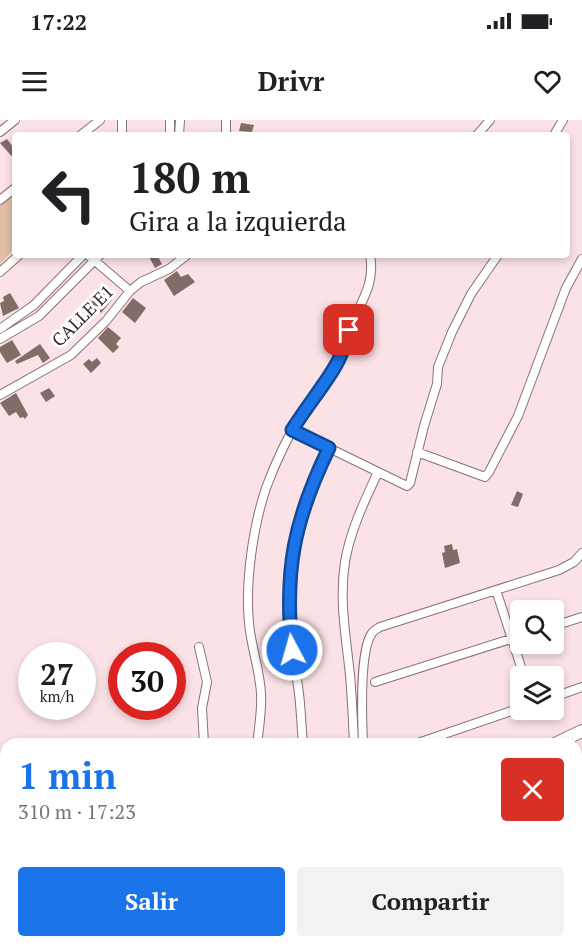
<!DOCTYPE html>
<html lang="es">
<head>
<meta charset="utf-8">
<style>
	body { margin:0; font-family:"PT Serif",serif; background:#f2f2f2; color:#202124; height:100vh; display:flex; flex-direction:column; font-size:22px; white-space:nowrap }
	* { box-sizing:border-box; margin:0 }
	p { font-size:20px; color:#757577 }
	.icon { flex:none; width:33px; height:33px; fill:none; stroke:currentColor; stroke-width:2; stroke-linecap:round; stroke-linejoin:round }
	.map { position:relative; flex:1; overflow:hidden }
	.details { position:absolute; left:0px; top:618px; width:582px; height:210px; display:flex; flex-direction:column; background:#fff; border-radius:18px 18px 0 0; box-shadow:0 3px 9px #0003 }
	.details>* { flex:none }
	.banner { position:absolute; left:12px; top:12px; width:558px; height:126px; border-radius:6px; box-shadow:0 3px 9px #0003; background:#fff; color:#202124; overflow:hidden }
	.tools { position:absolute; left:510px; top:480px; display:grid; gap:12px }
	.tools a { display:grid; place-items:center; width:54px; height:54px; border-radius:6px; background:#fff; box-shadow:0 3px 9px #0003; font-size:30px }
	.speed { position:absolute; left:18px; top:522px; display:flex; gap:12px; font-size:30px; font-weight:700; text-align:center }
	.speed>* { display:grid; place-content:center; width:78px; height:78px; border-radius:50%; background:#fff; box-shadow:0 3px 9px #0003; line-height:1 }
	.speed small { font-size:15px; font-weight:400 }
	.speed .limit { border:9px solid #d22; background:#fff; color:#111 }
	.pin { position:absolute; display:grid; place-items:center; width:51px; height:51px; color:#fff; margin:-26px; border-radius:12px; box-shadow:0 3px 9px #0006 }
	.me { position:absolute; width:66px; margin:-33px; rotate:354deg; stroke-linejoin:round; filter:drop-shadow(0 0 4px #0008) }
	.turn { display:flex; align-items:center; gap:21px; height:126px; padding:0 18px; font-size:27px }
	.turn .icon { width:78px; height:78px; stroke-width:2.5 }
	.turn b { display:block; font-size:42px; line-height:51px }
	.round { display:grid; place-items:center; flex:none; width:63px; height:63px; border-radius:6px; background:#f2f2f2 }
	.head { display:flex; align-items:center; justify-content:space-between; height:102px; padding:0 18px }
	h1 { font-size:36px; font-weight:800; line-height:45px; color:#1a73e8 }
	.cta { display:flex; gap:12px; margin-top:auto; padding:12px 18px }
	.cta a { flex:1; height:69px; border-radius:6px; background:#1a73e8; color:#fff; font-size:24px; font-weight:800; line-height:69px; text-align:center }
	.cta a+a { background:#f2f2f2; color:#202124 }
	.status { display:flex; justify-content:space-between; align-items:center; height:42px; padding:0 30px; background:#fff; direction:ltr }
	.status svg { height:16px; fill:currentColor }
	header { display:flex; justify-content:space-between; align-items:center; height:78px; padding:0 18px; background:#fff; font-size:27px; font-weight:800 }
	.map>svg:first-child { display:block }
	.green { fill:#e0bfa4 }
	.building { fill:#816c67 }
	.lines { fill:none; stroke-linecap:round; stroke-linejoin:round }
	.street-casing { stroke:#877275; stroke-width:10 }
	.secondary-casing { stroke:#877275; stroke-width:14 }
	.street { stroke:#fff; stroke-width:8 }
	.secondary { stroke:#fff; stroke-width:12 }
	.route-casing { stroke:#114b97; stroke-width:15 }
	.route { stroke:#1a73e8; stroke-width:10 }
	.labels { text-anchor:middle; stroke-width:6; stroke-linejoin:round; paint-order:stroke }
	.street-label { font-size:18px; fill:#332a2b; stroke:#fff }
</style>
</head>
<body>
<div class="status"><b>17:22</b><svg viewBox="0 0 49 12"><path d="M0 12V9h3v3zM5 12V6h3v6zM10 12V3h3v9zM15 12V0h3v12zM26 1h20v11H26zM47 4h2v5h-2z"/></svg></div>
<header><svg class="icon" aria-label="menu" viewBox="0 0 24 24"><path d="M4 6h16M4 12h16M4 18h16"/></svg>Drivr<svg class="icon" aria-label="heart" viewBox="0 0 24 24"><path d="M12 20l-8-8c-3-5 5-10 8-4 3-6 11-1 8 4z"/></svg></header>
<div class="map">
<svg width="582" height="828" viewBox="0 0 582 828">
	<rect width="100%" height="100%" fill="#fbe2e6"/>
	<path class="green" d="M15,74V129L0,144V85Z"/>
	<path class="building" d="M241,3L254,5L252,12L239,11Z
		M7,19L15,30V40L0,23Z
		M148,135H157L162,144L155,148Z
		M177,151L181,157L188,154L195,162L174,176L164,160Z
		M98,168L112,180L101,193L88,180Z
		M10,173L19,188L3,196L0,183L4,181L3,177Z
		M133,178L146,188L135,203L122,192Z
		M108,207L121,218L116,224L119,227L113,233L98,218Z
		M12,220L21,235L7,243L0,232V227Z
		M40,224L50,238L43,243L38,235L17,244L15,241Z
		M97,238L101,243L91,253L83,244L89,239L92,242Z
		M49,268L55,276L46,282L40,273Z
		M16,273L28,295L25,299L23,297L20,298L16,292L9,296L0,283Z
		M517,371L523,374L518,387L511,385Z
		M452,424L453,430L457,429L460,443L445,448L442,433L445,432L444,426Z
		M256,822H267L266,828H255Z
		M522,822H535L539,828H513Z"/>
	<g class="lines">
		<defs>
			<path id="street" d="M122,0V15
				M0,12L15,0
				M81,15L100,0
				M170,15V0
				M179,15L180,0
				M226,15V0
				M477,15L490,0
				M554,15L563,0
				M0,80L15,68
				M88,135L130,171
				M0,152L19,135
				M0,209L34,185L83,135
				M0,219L39,196L100,135
				M0,275L71,235L106,201L130,171L141,162L169,149L187,135
				M292,310L407,366L410,363L424,306L437,264L438,247L452,212L471,174L498,135
				M417,332L485,357L489,352L518,296L566,168L582,139
				M496,470L524,556
				M554,506L582,497
				M199,527L207,562L202,588L204,624
				M375,562L520,516
				M554,577L582,567
				M257,624C259,608 262,591 261,574C260,550 251,527 249,503C245,462 253,407 266,368C276,341 289,314 304,290C312,276 324,264 333,250C341,238 343,225 348,212C358,185 376,167 370,135
				M303,624C301,603 301,581 297,560C294,538 289,518 288,496C285,436 303,380 329,328
				M354,624C353,601 352,578 350,555C346,517 339,480 345,442C350,411 365,380 378,352
				M363,624C362,600 359,531 372,513C374,510 377,509 380,507L559,450L574,442L582,433
				M415,624L520,588"/>
			<path id="secondary" d="M555,624L582,611
				M381,822L384,828"/>
		</defs>
		<use href="#street" class="street-casing"/>
		<use href="#secondary" class="secondary-casing"/>
		<use href="#street" class="street"/>
		<use href="#secondary" class="secondary"/>
	</g>
	<g class="lines">
		<defs>
			<path id="route" d="M292,530C284,450 294,400 329,328L292,310C305,289 320,271 333,250C341,238 345,224 349,210"/>
		</defs>
		<use href="#route" class="route-casing"/>
		<use href="#route" class="route"/>
	</g>
	<g class="labels">
		<g class="street-label">
			<text transform="translate(83 196) rotate(-45)" y="6">CALLE E1</text>
		</g>
	</g>
</svg>
<div class="tools">
<a><svg class="icon" aria-label="search" viewBox="0 0 24 24"><circle cx="10" cy="10" r="6"/><path d="M15 15l6 6"/></svg></a>
<a><svg class="icon" aria-label="layers" viewBox="0 0 24 24"><path d="M12 4l9 5-9 5-9-5zM3 14l9 5 9-5"/></svg></a>
</div>
<div class="speed"><div>27<small>km/h</small></div><div class="limit">30</div></div>
<div class="pin" style="left:349px;top:210px;background:#d93025"><svg class="icon" aria-label="arrive" viewBox="0 0 24 24"><path d="M6 21V4h12l-3 4 3 4H6"/></svg></div>
<svg class="me" style="left:292px;top:530px" viewBox="-20 -20 40 40"><circle r="17" fill="#1a73e8" stroke="#fff" stroke-width="3"/><path d="M0-11L8 9 0 5-8 9z" fill="#fff"/></svg>
<div class="banner">
<div class="turn"><svg class="icon" aria-label="left" viewBox="0 0 24 24"><path d="M17 20v-9H6M10 6l-5 5 5 5"/></svg><div><b>180 m</b>Gira a la izquierda</div></div>
</div>
<section class="details">
<div class="head"><div><h1>1 min</h1><p>310 m · 17:23</p></div><a class="round" style="background:#d93025;color:#fff"><svg class="icon" aria-label="close" viewBox="0 0 24 24"><path d="M6 6l12 12M18 6L6 18"/></svg></a></div>
<div class="cta"><a>Salir</a><a>Compartir</a></div>
</section>
</div>
</body>
</html>
